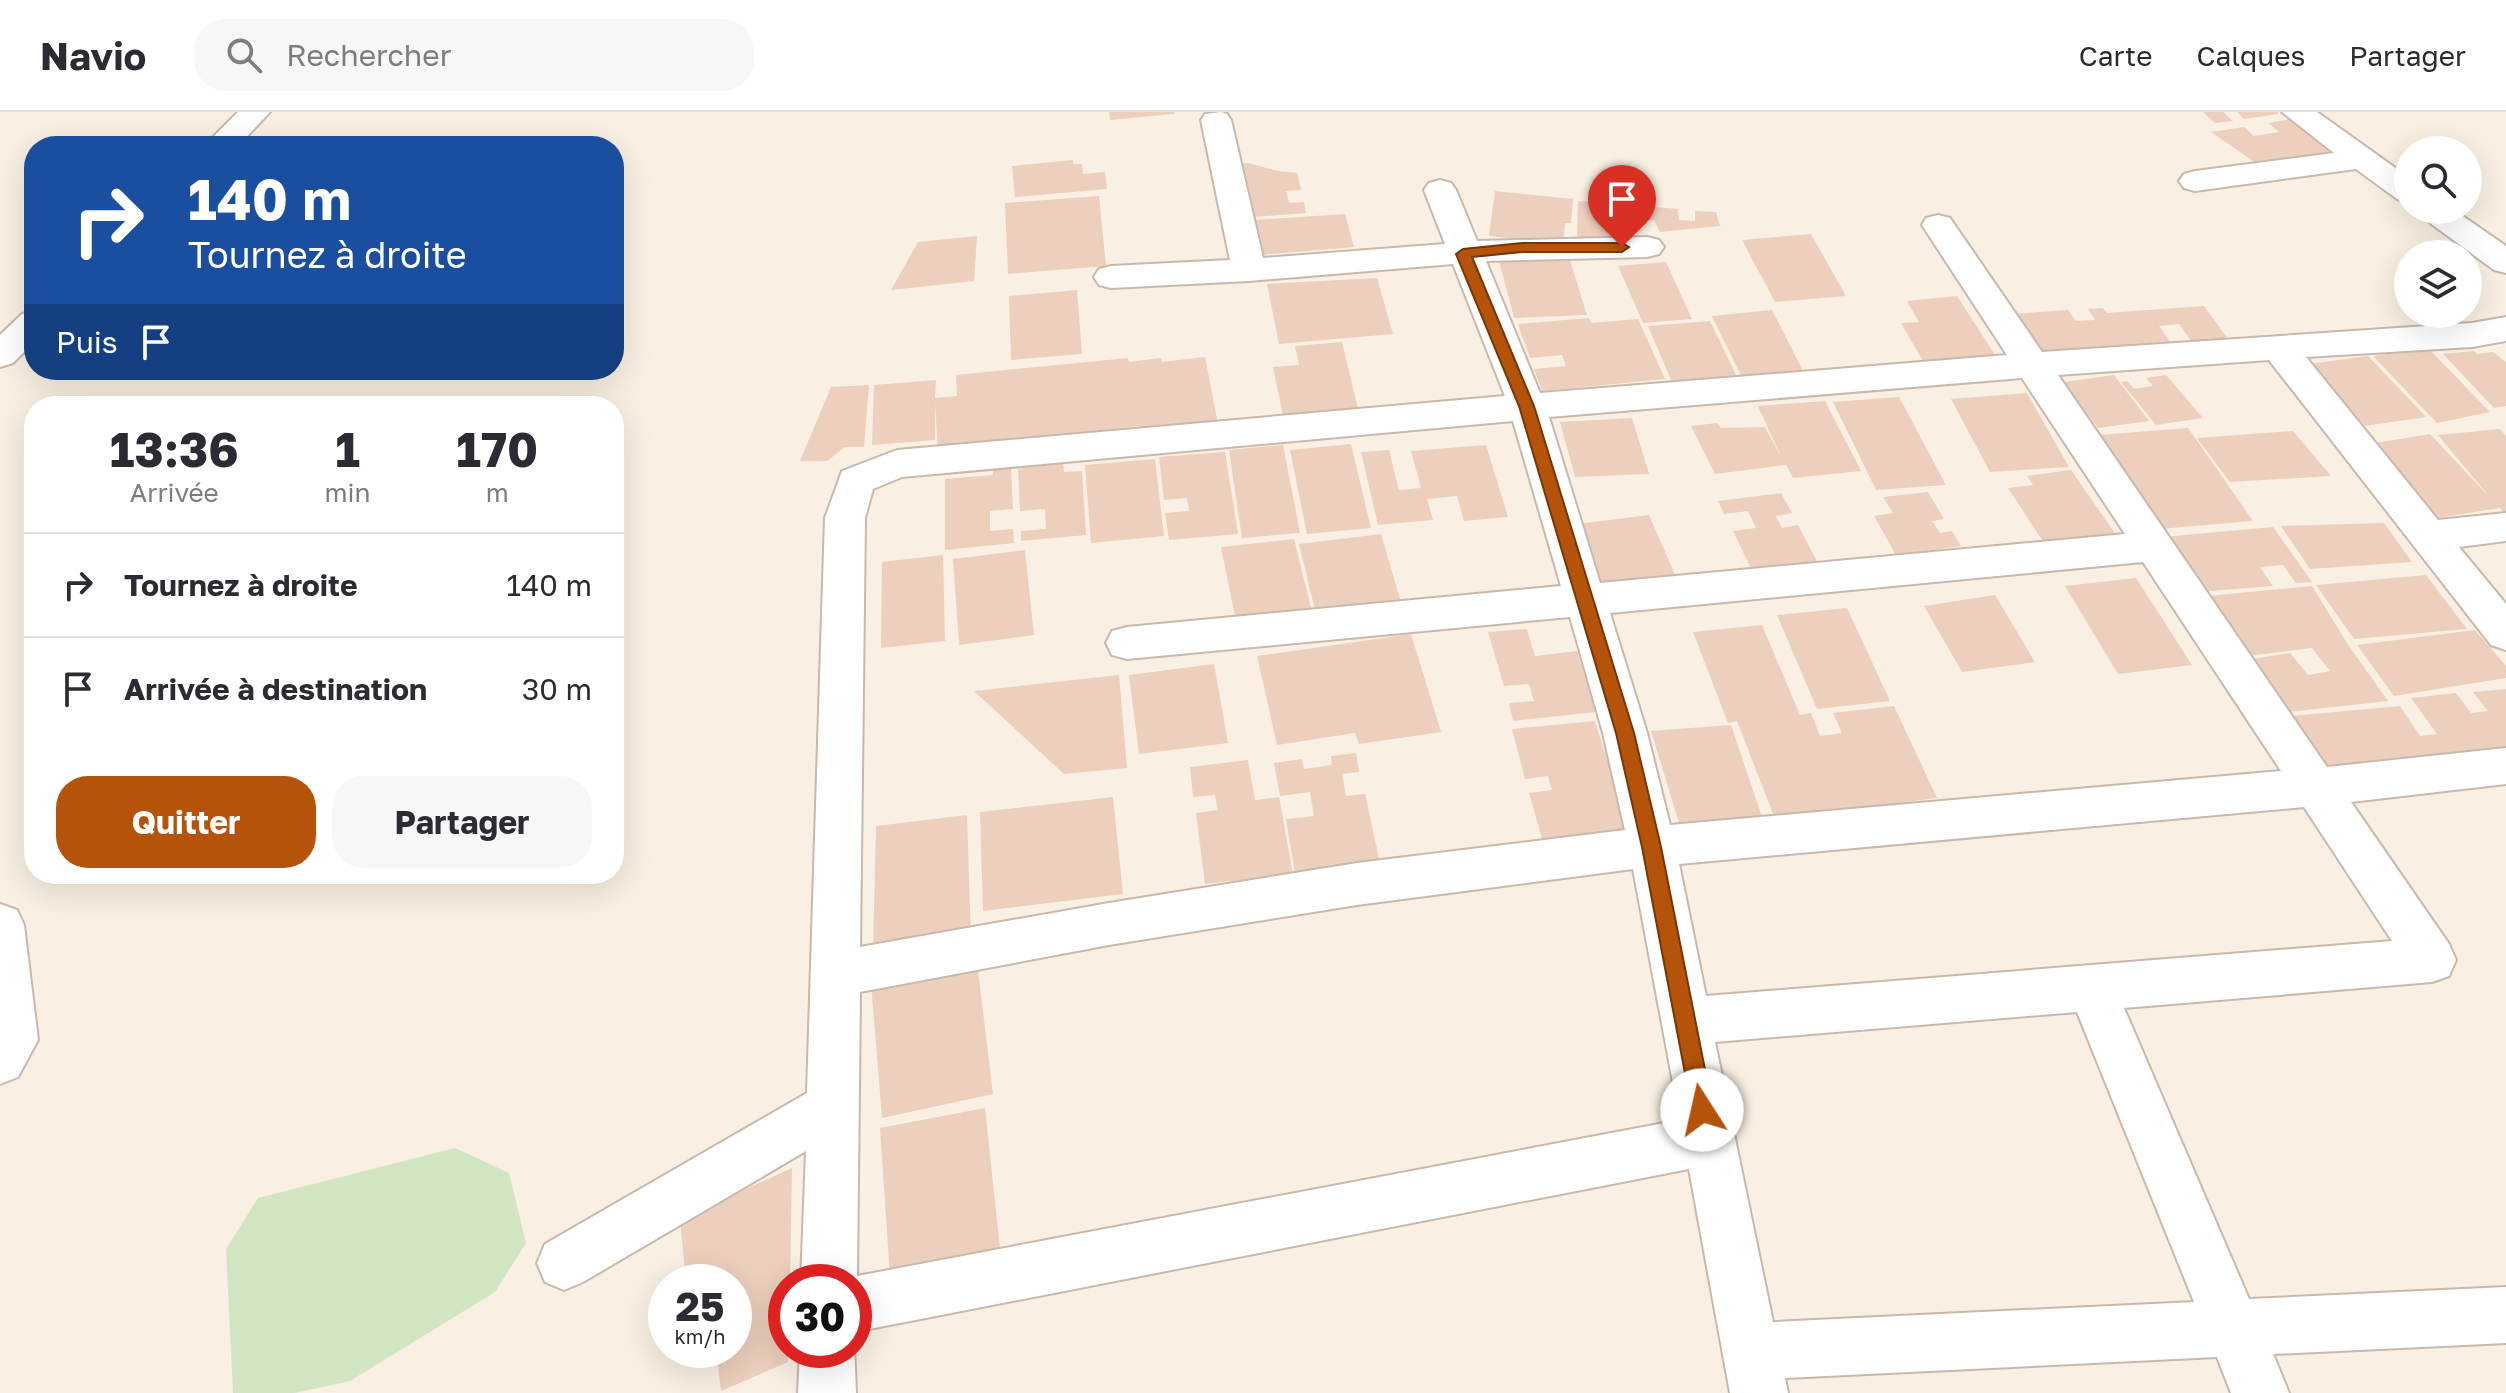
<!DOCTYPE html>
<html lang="fr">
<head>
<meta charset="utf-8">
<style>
	body { margin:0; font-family:"Golos Text",sans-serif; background:#f7f7f7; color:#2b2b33; height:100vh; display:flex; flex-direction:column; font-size:30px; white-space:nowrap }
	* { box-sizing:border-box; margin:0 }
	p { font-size:26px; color:#7c7c81 }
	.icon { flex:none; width:44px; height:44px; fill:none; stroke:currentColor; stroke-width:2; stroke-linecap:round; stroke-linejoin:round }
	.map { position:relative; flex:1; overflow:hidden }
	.drawer { position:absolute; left:24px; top:284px; width:600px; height:488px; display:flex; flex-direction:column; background:#fff; border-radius:32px; box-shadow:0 8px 32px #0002 }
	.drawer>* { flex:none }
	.banner { position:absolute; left:24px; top:24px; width:600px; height:244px; border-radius:32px; box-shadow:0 8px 32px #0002; background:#1a4fa0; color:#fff; overflow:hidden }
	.fabs { position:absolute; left:2394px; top:24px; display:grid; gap:16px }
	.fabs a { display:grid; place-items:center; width:88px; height:88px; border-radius:50%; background:#fff; box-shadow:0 8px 32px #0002; font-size:40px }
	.speed { position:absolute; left:648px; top:1152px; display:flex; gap:16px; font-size:40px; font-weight:700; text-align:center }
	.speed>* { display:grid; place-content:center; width:104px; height:104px; border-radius:50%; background:#fff; box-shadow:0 8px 32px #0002; line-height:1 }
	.speed small { font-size:20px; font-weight:400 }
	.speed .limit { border:12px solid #d22; background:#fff; color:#111 }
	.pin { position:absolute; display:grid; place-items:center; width:68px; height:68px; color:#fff; margin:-82px -34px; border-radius:50% 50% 50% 0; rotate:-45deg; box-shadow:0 0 8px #0007 }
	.pin .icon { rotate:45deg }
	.me { position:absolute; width:88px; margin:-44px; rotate:350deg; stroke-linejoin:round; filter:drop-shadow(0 0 6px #0008) }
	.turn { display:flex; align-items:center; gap:28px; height:168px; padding:0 32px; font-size:36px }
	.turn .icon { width:104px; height:104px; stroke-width:2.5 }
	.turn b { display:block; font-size:56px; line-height:68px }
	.then { display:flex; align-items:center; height:76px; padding:0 32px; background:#0003; gap:16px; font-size:30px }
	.eta { display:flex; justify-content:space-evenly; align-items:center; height:136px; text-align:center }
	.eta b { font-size:48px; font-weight:700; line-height:56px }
	.cta { display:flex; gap:16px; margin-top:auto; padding:16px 32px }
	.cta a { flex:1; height:92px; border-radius:32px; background:#b45309; color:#fff; font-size:32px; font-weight:700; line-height:92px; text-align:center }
	.cta a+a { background:#f7f7f7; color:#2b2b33 }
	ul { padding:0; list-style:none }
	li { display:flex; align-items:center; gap:24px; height:104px; padding:0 32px; border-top:2px solid #e1e1e2 }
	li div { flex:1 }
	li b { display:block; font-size:30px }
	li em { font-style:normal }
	header { display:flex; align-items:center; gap:48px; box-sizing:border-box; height:112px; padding:0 40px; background:#fff; border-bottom:2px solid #e1e1e2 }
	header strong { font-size:38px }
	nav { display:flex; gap:44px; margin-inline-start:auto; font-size:28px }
	.search { width:560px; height:72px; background:#f7f7f7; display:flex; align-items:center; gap:20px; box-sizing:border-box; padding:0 28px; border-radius:32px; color:#7c7c81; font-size:30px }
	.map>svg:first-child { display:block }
	.green { fill:#d2e5c3 }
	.building { fill:#eccfbd }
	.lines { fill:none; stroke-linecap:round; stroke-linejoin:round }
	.street-casing { stroke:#c9b8ab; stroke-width:4 }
	.street { fill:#fff; fill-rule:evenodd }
	.route { fill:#b45309; stroke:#753606; stroke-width:2 }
</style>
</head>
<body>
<header>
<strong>Navio</strong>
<div class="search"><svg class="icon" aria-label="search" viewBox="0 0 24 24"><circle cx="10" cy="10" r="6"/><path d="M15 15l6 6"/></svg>Rechercher</div>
<nav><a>Carte</a><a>Calques</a><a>Partager</a></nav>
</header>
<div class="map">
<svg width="2506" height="1281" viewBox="0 0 2506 1281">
	<rect width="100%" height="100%" fill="#f9f0e3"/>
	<path class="green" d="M455,1036L509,1061L526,1131L495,1180L350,1269L295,1281H233L226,1137L258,1086Z"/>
	<path class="building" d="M1109,0H1174V2L1110,8Z
		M2203,0H2223L2233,9L2215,11Z
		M2237,0H2278V2L2244,7Z
		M2291,7L2334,39L2256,51L2211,20L2244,15L2254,24L2279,20L2268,11Z
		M1073,48V52H1082L1083,62L1105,60L1107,77L1015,85L1012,54Z
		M1248,51L1278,59L1297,61L1301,78L1286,79L1289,91L1304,90L1306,101L1252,105L1238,52Z
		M1495,79L1573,87L1571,111H1565L1563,132L1489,124Z
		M1099,84L1106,154L1008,162L1005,91Z
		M1578,89L1678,97L1679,108L1695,109V99L1716,100L1720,114L1660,120L1654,108L1611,113L1616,124L1577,128Z
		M1345,102L1354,135L1261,143L1254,108Z
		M1811,122L1846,184L1775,190L1742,128Z
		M977,124L974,169L891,178L918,130Z
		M1568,142L1587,203L1514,206L1498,145Z
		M1666,150L1692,207L1643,211L1618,154Z
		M1377,166L1393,222L1279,232L1267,172Z
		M1077,178L1082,242L1011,248L1009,184Z
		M1957,184L1999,249L1927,256L1901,211L1919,210L1907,189Z
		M2204,194L2233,234L2196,236L2179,212L2159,214L2176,238L2038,246L2011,202L2068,198L2076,209L2095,208L2088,197L2103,196L2107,201Z
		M1772,198L1807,267L1745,272L1712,204Z
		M1589,206L1592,211L1638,207L1665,267L1542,279L1534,257L1566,254L1562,243L1530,246L1518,212Z
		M1710,209L1739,269L1674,275L1648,214Z
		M1342,230L1359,301L1284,308L1273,255L1299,253L1295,234Z
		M2428,236L2490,300L2437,311L2373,244Z
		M2474,239L2477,242L2493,240L2506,250V294L2494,296L2443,242Z
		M2368,244L2426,305L2365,314L2309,252Z
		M1205,245L1219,317L1140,326L1139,314L1072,322V325L938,338L935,291V328L872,333L874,273L936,268L935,286L957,284L956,263L1128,246L1129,250L1161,246L1162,250Z
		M2114,263L2149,309L2098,316L2064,270Z
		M2166,263L2203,306L2156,313L2121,270L2127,269L2134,277L2153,274L2146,266Z
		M869,273L864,335H845L827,349H800L831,275Z
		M2027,281L2069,355L1990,360L1951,287Z
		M1899,285L1946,373L1876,378L1833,290Z
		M1825,289L1861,359L1793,366L1786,353L1715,362L1691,314L1717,311L1721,316L1765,315L1783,349L1758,294Z
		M1632,306L1649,362L1575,365L1560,310Z
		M2188,316L2253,409L2159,417L2099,323Z
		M2500,317L2506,324V403L2500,396L2424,408L2357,334L2430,322L2492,388L2438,323Z
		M2293,319L2331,364L2230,370L2197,326Z
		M1351,332L1371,416L1307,422L1290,338Z
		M1283,333L1300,421L1242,426L1229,338Z
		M1486,333L1508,405L1464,409L1457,384L1427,387L1433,408L1378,413L1361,340L1389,338L1399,378L1421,376L1411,339Z
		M1225,340L1238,422L1169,428L1165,401L1189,399L1187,386L1164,388L1159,345Z
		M1155,347L1164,424L1091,431L1085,353Z
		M1063,349L1064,360L1082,359L1086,423L1021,429V419L1046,417L1045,397L1020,399L1018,357Z
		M1011,353L1013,397L990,399V419L1013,417L1014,431L945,438V367L993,363V355Z
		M2071,358L2119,427L2048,437L2008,376L2033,373L2027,364Z
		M1928,380L1944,407L1932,409L1940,421L1952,419L1961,434L1896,443L1874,404L1893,401L1883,385Z
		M1781,381L1792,401L1776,404L1782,416L1798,413L1822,459L1756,467L1733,419L1756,416L1748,399L1724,402L1718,389Z
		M1649,403L1679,472L1597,483L1570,413Z
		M2384,411L2412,450L2310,457L2281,414Z
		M2273,415L2312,470L2296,471L2283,453L2260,455L2273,474L2197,480L2162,425Z
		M1381,422L1400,487L1315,498L1299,432Z
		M1294,427L1313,504L1237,514L1221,435Z
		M1025,438L1034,523L959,533L953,447Z
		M943,443L945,529L881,536L882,450Z
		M2426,463L2467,517L2354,527L2316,473Z
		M2136,466L2192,553L2118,562L2065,474Z
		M2312,474L2347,531L2388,589L2278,601L2240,549L2290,541L2308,563L2330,559L2312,536L2240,545L2197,485Z
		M1995,483L2035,550L1962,560L1924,494Z
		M1847,496L1890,589L1817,597L1777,503Z
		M1762,513L1800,603L1811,601L1820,624L1842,621L1833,601L1894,594L1937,686L1775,707L1737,609L1728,611L1693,520Z
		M1527,517L1535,544L1577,539L1596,600L1513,609L1509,591L1534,589L1529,572L1504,574L1488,520Z
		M2475,518L2506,554V566L2394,584L2357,533Z
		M1411,522L1441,620L1359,632L1355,621L1277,633L1257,544Z
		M1214,552L1228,631L1139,642L1129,563Z
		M1119,563L1127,656L1064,662L974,579Z
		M2506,577V652L2321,667L2281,605L2400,594L2420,624L2437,622L2411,586L2456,581L2471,601L2488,599L2473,580Z
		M1595,609L1633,730L1546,740L1529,681L1552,678L1548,664L1525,667L1512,617Z
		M1731,613L1762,705L1679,711L1651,619Z
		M1356,641L1359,660L1342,662L1346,684L1365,682L1380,751L1295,761L1286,707L1314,704L1310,680L1280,684L1274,651L1302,647L1304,657L1332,653L1331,644Z
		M1248,648L1255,688L1279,685L1293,762L1205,772L1196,701L1218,698L1215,683L1193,685L1190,655Z
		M1113,685L1123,782L983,799L980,700Z
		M967,703L971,828L873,840L876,714Z
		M977,850L993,982L882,1006L871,871Z
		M985,996L1002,1155L891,1178L880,1016Z
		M792,1056L790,1170H786L788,1250L721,1279L717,1246L694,1256L692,1238H734V1170H686L680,1107Z"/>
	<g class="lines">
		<defs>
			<path id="street" d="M238,0H270L238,34H204Z
				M1221,0L1227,2L1231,8L1263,146L1445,132L1424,78L1429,71L1440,68L1451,71L1456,78L1477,129L1647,125L1659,128L1664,135L1659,142L1647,145L1486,149L1540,281L2007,243L1922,113L1926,106L1938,103L1950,106L2042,240L2472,211L2506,205V229L2472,235L2306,245L2438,408L2506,401V429L2459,435L2506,492V538L2491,533L2269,248L2058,263L2327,655L2506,636V672L2351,690L2449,832L2456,848L2449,864L2432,870L2124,896L2249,1187L2506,1175V1231L2273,1242L2289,1281H2231L2217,1245L1785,1266L1788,1281H1730L1689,1057L854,1220V1170H801L806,1039L583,1170L564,1178L545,1170L537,1151L545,1132L807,981L825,406L842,359L897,338L1505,284L1453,152L1249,169L1111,176L1099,173L1094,165L1099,157L1111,154L1230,148L1201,8L1205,2ZM2022,266L2125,422L1600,471L1549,305ZM1513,309L1561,474L1127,515L1112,519L1106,531L1112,543L1127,547L1570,505L1603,621L1625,718L1357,751L1109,791L860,835L865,406L873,377L902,365ZM2143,450L2281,659L1670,713L1647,621L1610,501ZM2304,695L2392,829L1706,884L1679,752ZM1633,757L1680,1008L857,1164L860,880L1109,833L1357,793ZM2077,900L2194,1190L1773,1210L1715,930Z
				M2282,0H2317L2408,65V90L2397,87L2356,57L2195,79L2184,76L2179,69L2184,62L2195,59L2334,41Z
				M2417,98H2454L2506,134V161L2494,158L2422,105Z
				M34,199V230L13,251L0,255V223L22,202Z
				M0,792L17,798L24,813L38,928L18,965L0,972Z
				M854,1232L856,1281H798L800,1238H854Z"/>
		</defs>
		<use href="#street" class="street-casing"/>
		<use href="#street" class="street"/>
	</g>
	<path class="route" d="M1522,131H1622L1629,135L1622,140H1522L1472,145L1534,294L1634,621L1661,735L1713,998L1710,1005L1702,1008L1695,1005L1692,998L1642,735L1616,621L1519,294L1456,142L1463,137Z"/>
</svg>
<div class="fabs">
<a><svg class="icon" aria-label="search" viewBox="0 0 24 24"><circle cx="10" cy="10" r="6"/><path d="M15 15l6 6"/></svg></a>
<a><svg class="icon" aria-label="layers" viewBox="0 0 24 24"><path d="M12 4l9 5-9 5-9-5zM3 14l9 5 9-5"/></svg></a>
</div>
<div class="speed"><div>25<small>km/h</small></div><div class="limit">30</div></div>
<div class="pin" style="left:1622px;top:135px;background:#d93025"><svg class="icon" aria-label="arrive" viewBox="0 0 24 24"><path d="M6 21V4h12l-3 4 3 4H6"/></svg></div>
<svg class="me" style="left:1702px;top:998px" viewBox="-20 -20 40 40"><circle r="19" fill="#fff"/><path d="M0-13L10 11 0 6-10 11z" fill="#b45309"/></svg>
<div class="banner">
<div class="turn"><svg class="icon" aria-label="right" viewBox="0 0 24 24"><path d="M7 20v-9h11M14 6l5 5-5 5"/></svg><div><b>140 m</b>Tournez à droite</div></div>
<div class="then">Puis<svg class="icon" aria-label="arrive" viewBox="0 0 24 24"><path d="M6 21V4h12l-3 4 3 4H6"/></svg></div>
</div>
<section class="drawer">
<div class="eta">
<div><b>13:36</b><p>Arrivée</p></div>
<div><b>1</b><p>min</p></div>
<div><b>170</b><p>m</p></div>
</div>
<ul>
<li><svg class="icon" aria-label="right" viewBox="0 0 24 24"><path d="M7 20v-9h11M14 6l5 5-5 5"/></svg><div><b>Tournez à droite</b></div><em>140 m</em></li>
<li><svg class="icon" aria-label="arrive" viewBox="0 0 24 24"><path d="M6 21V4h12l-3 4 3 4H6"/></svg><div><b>Arrivée à destination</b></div><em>30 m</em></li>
</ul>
<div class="cta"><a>Quitter</a><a>Partager</a></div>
</section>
</div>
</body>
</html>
